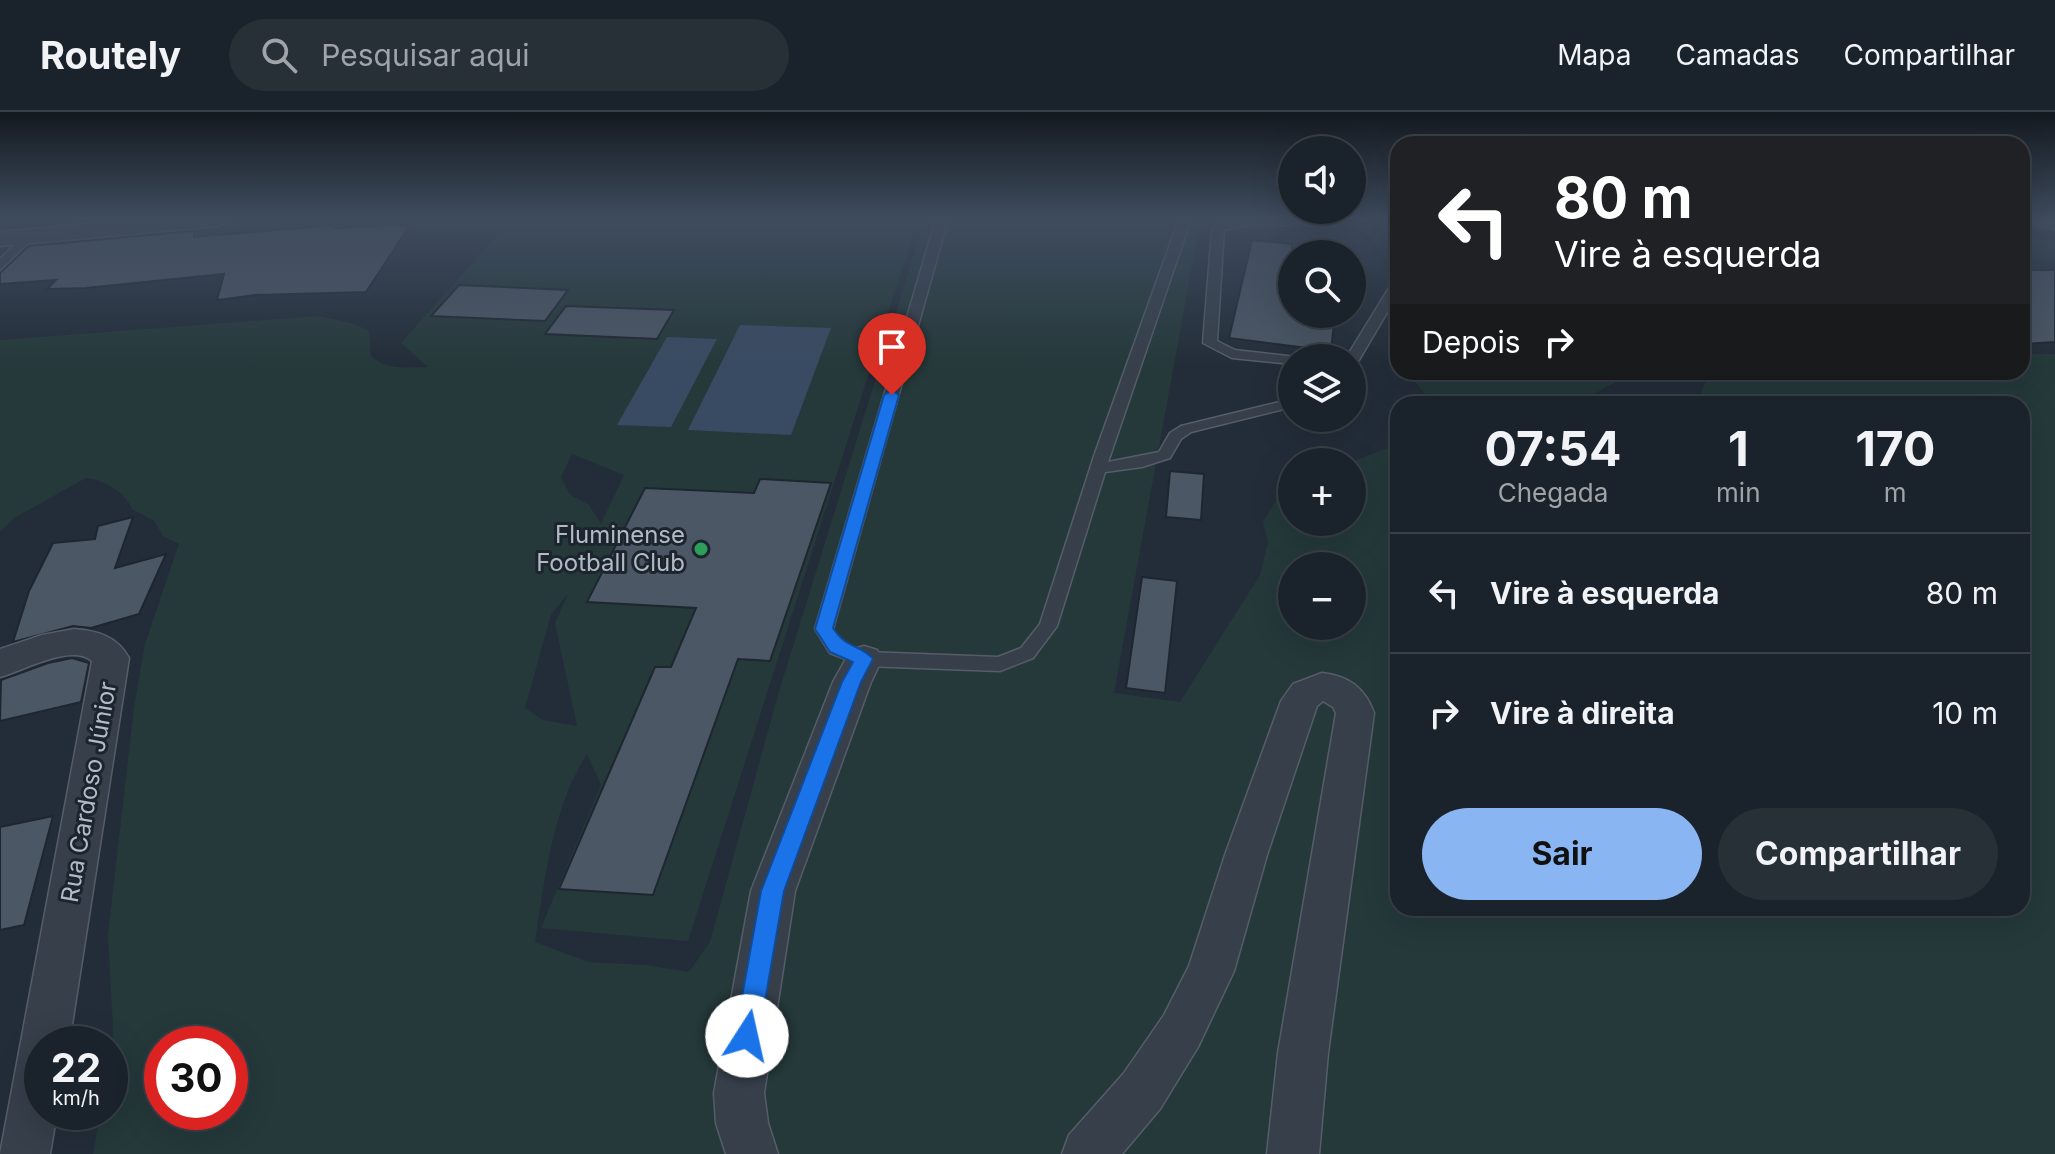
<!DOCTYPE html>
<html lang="pt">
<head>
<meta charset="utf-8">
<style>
	body { margin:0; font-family:Inter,sans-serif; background:#272f37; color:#f1f3f6; height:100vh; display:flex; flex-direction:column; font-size:30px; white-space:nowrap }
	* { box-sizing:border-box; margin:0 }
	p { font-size:26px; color:#9fa4a9 }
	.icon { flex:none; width:44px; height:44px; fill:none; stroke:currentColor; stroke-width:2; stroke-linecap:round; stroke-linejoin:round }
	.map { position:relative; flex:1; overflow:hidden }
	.sheet { position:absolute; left:1390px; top:284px; width:640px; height:520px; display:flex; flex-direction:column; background:#1a222b; border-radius:24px; box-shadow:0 8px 32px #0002,0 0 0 2px #383f47 }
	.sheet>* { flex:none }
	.banner { position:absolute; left:1390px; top:24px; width:640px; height:244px; border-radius:24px; box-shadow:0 8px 32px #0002,0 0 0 2px #383f47; background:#202124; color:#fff; overflow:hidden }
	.tools { position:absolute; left:1278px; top:24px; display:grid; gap:16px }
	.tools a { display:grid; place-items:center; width:88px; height:88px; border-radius:50%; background:#1a222b; box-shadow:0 8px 32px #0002,0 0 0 2px #383f47; font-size:40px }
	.speed { position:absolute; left:24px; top:914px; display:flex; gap:16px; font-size:40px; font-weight:700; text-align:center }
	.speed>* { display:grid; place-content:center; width:104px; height:104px; border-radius:50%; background:#1a222b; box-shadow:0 8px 32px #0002,0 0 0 2px #383f47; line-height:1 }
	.speed small { font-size:20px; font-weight:400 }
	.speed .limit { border:12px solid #d22; background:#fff; color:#111 }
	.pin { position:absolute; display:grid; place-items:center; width:68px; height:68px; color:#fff; margin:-82px -34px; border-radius:50% 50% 50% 0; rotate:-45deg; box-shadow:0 0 8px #0007 }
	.pin .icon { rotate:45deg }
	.me { position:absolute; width:88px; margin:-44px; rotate:10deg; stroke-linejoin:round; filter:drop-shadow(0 0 6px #0008) }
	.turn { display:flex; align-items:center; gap:28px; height:168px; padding:0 32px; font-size:36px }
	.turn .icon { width:104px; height:104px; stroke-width:2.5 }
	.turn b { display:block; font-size:56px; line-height:68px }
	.then { display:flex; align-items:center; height:76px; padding:0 32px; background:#0003; gap:16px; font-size:30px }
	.eta { display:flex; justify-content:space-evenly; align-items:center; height:136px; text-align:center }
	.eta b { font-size:48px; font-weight:700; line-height:56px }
	.primary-button { display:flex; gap:16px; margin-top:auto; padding:16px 32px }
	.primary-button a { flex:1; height:92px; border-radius:48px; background:#89b5f3; color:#111; font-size:32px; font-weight:700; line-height:92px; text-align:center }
	.primary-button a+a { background:#272f37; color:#f1f3f6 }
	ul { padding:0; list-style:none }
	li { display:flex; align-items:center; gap:24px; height:120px; padding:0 32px; border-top:2px solid #383f47 }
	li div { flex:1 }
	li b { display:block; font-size:30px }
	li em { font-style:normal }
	header { display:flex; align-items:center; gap:48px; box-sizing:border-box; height:112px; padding:0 40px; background:#1a222b; border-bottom:2px solid #383f47 }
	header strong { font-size:38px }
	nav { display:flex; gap:44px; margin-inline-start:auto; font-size:28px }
	.search { width:560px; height:72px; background:#272f37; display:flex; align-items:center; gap:20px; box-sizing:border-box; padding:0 28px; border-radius:44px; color:#9fa4a9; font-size:30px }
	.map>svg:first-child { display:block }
	.green { fill:#25393a; fill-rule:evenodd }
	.water { fill:#394b62 }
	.building { fill:#4c5765; stroke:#1e2630; stroke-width:2 }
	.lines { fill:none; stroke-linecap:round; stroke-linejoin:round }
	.lane-casing { stroke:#555d68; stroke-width:3 }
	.street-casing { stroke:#555d68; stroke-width:3 }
	.primary-casing { stroke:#404853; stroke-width:3 }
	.lane { fill:#363f4a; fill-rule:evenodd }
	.street { fill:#363f4a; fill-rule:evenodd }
	.primary { fill:#545e6a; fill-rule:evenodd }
	.route { fill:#1a73e8; stroke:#114b97; stroke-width:2 }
	.leisure-dot { fill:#2e9e5b; stroke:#1c242e; stroke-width:3 }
	.labels { text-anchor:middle; stroke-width:6; stroke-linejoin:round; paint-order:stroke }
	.poi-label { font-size:24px; fill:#b2bac6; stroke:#1c242e; text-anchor:end }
	.street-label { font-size:24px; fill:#b2bac6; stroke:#1c242e }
</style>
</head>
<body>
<header>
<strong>Routely</strong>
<div class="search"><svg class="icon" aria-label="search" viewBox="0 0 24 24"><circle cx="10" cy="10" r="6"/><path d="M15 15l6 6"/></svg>Pesquisar aqui</div>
<nav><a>Mapa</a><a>Camadas</a><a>Compartilhar</a></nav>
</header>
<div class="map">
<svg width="2055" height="1042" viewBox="0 0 2055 1042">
	<rect width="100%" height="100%" fill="#232d39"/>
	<path class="green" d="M512,107H918L688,829L541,816L601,673L587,642C552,697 545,766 535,830L588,850L645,853L689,860L710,830L778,583L925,107H1194L1200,110L1114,581L1180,590L1260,463L1268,430L1263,410L1287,371L1292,369V410H1352V350L1398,332V375L1389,394L1398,399V796H2022V292H1697L1709,260H2022V242H2055V1042H93L100,1000H110L113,916L108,823L134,596L145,532L179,432L163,424L154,409L132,397C126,381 102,366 86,366L16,405L0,419V228L319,204L355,212L369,219L371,244C387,259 408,255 428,255L401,231ZM572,342L624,363L601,412L589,393L570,383L561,365ZM1292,454H1352V514H1292ZM568,482L555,511L577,614L543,608L525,596L551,502ZM162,932H230V1000H162Z
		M2022,125L2055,129V148L2022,149Z
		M1415,260H1634L1576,292H1434L1415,270Z"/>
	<path class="water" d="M740,213L831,216L791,323L688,318Z
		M667,225L717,227L671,315L617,313Z"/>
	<path class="building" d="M337,113L335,116L410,113L366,180L256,183L217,188L224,162L86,176L47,177L56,168L0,172V161L29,134L194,119V125Z
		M1252,128L1292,132V202H1335L1331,239L1229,226Z
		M2022,158H2055V230L2022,232Z
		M459,173L568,178L545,209L431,204Z
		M566,194L674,198L657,227L545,222Z
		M1170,359L1204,362L1201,408L1166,405Z
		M760,367L831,371L770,549L738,547L653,783L559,777L655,555H671L696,496L587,490L645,376L754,381Z
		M133,405L115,456L166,442L139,502L91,516L73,514L13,530L29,479L53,431L95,427L98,414Z
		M1142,465L1177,469L1165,581L1126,576Z
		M72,546L89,551L81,590L0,609L1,568L48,551Z
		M53,704L24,813L0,818V715Z"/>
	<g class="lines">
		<defs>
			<path id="lane" d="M936,107H948L833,517L842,531L866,540L998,545L1021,536L1040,512L1094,344L1179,107H1191L1108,350L1159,340L1170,321L1181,314L1292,287V295L1191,320L1181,327L1170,346L1142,355L1105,360L1057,514L1033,546L1000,559L864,554L830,541L815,517Z
				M1232,107H1321L1319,112L1315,113H1248L1224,118L1217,229L1235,238L1297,245L1292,246V252L1232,246L1203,231L1212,117L1221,110Z
				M25,122L35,124L0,158V147Z
				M1398,167V182L1359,248L1352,252V246H1346L1392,171Z"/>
			<path id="street" d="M139,107H230L219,114L0,134V120Z
				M74,517C98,519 117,524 129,546L69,932H42V1000H57L50,1042H0L92,549C71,531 23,559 0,565V537L42,523Z
				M864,534L877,538L882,547L871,570L795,779L764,981L768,1011L778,1042H726L716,1011L714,981L751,779L833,570L851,538Z
				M1322,561C1349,564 1365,576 1374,601L1328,941L1319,1042H1267L1278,941L1336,601L1333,595L1323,589L1317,594L1267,743L1234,859L1198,935L1160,997L1122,1042H1062L1069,1023L1124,961L1164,903L1189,854L1225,743L1281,589L1293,572Z"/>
			<path id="primary" d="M2022,107H2055V118L2022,113Z"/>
		</defs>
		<use href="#lane" class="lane-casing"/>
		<use href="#street" class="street-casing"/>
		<use href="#primary" class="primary-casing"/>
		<use href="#lane" class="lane"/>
		<use href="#street" class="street"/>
		<use href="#primary" class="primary"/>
	</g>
	<linearGradient id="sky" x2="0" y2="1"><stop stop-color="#13191f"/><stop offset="0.42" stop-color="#3f4c5f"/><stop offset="1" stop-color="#3f4c5f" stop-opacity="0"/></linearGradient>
	<rect width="2055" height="253" fill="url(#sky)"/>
	<path class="route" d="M892,278L899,283L833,516C847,538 861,532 873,547L861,570L784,779L759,924L756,933L747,936L738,933L735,924L761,779L842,570L853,550L830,540L815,517L884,283Z"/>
	<circle class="leisure-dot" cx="701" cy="437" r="8"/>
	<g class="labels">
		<g class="poi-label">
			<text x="685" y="431">Fluminense<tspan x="685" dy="28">Football Club</tspan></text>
		</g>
		<g class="street-label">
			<text transform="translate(89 680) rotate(-80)" y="8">Rua Cardoso Júnior</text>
		</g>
	</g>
</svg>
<div class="tools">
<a><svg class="icon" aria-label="sound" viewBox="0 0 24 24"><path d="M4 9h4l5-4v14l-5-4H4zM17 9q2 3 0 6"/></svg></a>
<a><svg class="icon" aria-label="search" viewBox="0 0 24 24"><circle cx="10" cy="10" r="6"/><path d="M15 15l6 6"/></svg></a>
<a><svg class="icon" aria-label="layers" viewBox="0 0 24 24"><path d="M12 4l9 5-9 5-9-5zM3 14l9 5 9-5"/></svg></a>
<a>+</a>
<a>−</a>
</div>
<div class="speed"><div>22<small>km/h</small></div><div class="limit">30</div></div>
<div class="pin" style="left:892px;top:283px;background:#d93025"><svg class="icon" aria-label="arrive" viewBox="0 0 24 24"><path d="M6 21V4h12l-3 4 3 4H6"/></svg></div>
<svg class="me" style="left:747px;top:924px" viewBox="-20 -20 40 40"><circle r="19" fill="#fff"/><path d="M0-13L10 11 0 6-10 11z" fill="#1a73e8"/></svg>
<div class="banner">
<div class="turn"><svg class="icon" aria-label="left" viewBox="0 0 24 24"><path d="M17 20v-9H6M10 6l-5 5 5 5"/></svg><div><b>80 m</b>Vire à esquerda</div></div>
<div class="then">Depois<svg class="icon" aria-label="right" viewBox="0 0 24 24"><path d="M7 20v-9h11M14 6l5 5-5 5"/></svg></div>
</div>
<section class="sheet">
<div class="eta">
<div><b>07:54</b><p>Chegada</p></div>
<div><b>1</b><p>min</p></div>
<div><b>170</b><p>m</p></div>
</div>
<ul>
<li><svg class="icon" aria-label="left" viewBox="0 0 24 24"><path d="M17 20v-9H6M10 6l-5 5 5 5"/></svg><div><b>Vire à esquerda</b></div><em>80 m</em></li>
<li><svg class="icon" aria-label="right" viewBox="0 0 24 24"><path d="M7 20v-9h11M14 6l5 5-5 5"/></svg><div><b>Vire à direita</b></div><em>10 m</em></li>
</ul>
<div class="primary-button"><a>Sair</a><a>Compartilhar</a></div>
</section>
</div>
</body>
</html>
